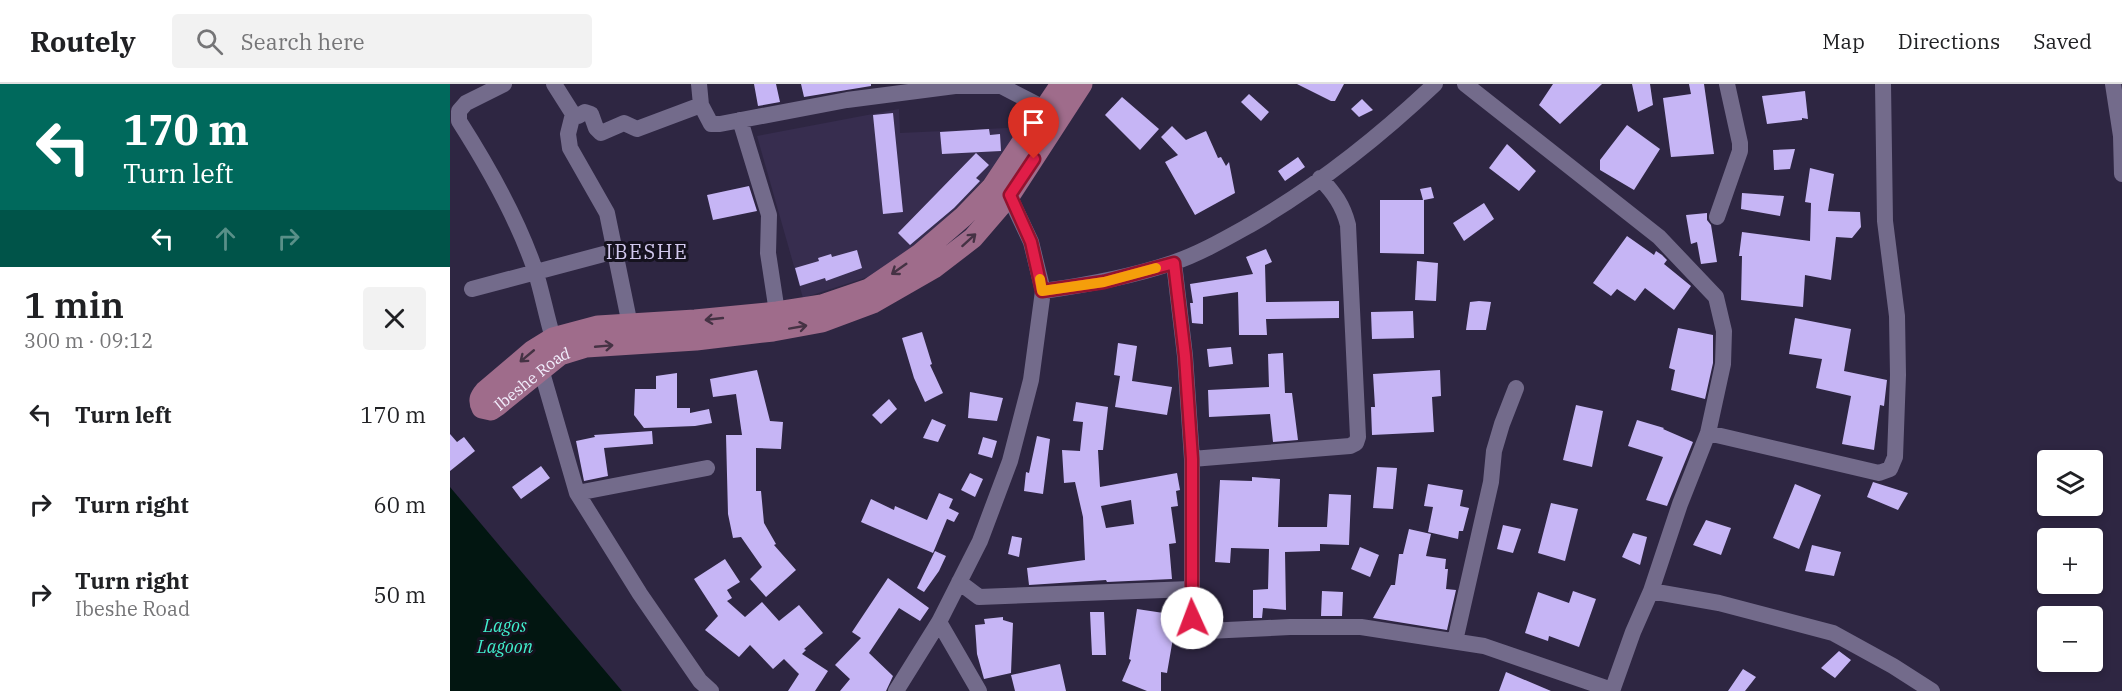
<!DOCTYPE html>
<html lang="en">
<head>
<meta charset="utf-8">
<style>
	body { margin:0; font-family:"IBM Plex Serif",serif; background:#f2f2f2; color:#202124; height:100vh; display:flex; flex-direction:column; font-size:22px; white-space:nowrap }
	* { box-sizing:border-box; margin:0 }
	p { font-size:20px; color:#757577 }
	.icon { flex:none; width:33px; height:33px; fill:none; stroke:currentColor; stroke-width:2; stroke-linecap:round; stroke-linejoin:round }
	.map { position:relative; flex:1; overflow:hidden }
	.side { display:flex; flex-direction:column; background:#fff; width:450px }
	.side>* { flex:none }
	.top-card { background:#00695c; color:#fff; overflow:hidden }
	.buttons { position:absolute; left:1587px; top:366px; display:grid; gap:12px }
	.buttons a { display:grid; place-items:center; width:66px; height:66px; border-radius:6px; background:#fff; box-shadow:0 3px 9px #0003; font-size:30px }
	.pin { position:absolute; display:grid; place-items:center; width:51px; height:51px; color:#fff; margin:-62px -26px; border-radius:50% 50% 50% 0; rotate:-45deg; box-shadow:0 0 6px #0007 }
	.pin .icon { rotate:45deg }
	.me { position:absolute; width:66px; margin:-33px; rotate:358deg; stroke-linejoin:round; filter:drop-shadow(0 0 4px #0008) }
	.turn { display:flex; align-items:center; gap:21px; height:126px; padding:0 24px; font-size:27px }
	.turn .icon { width:78px; height:78px; stroke-width:2.5 }
	.turn b { display:block; font-size:42px; line-height:51px }
	.lanes { display:flex; align-items:center; height:57px; padding:0 24px; background:#0003; justify-content:center; gap:30px; direction:ltr }
	.lanes .off { opacity:.35 }
	.round { display:grid; place-items:center; flex:none; width:63px; height:63px; border-radius:6px; background:#f2f2f2 }
	.headline { display:flex; align-items:center; justify-content:space-between; height:102px; padding:0 24px }
	h1 { font-size:36px; font-weight:600; line-height:45px }
	ul { padding:0; list-style:none }
	li { display:flex; align-items:center; gap:18px; height:90px; padding:0 24px }
	li div { flex:1 }
	li b { display:block; font-size:22px }
	li em { font-style:normal }
	header { display:flex; align-items:center; gap:36px; box-sizing:border-box; height:84px; padding:0 30px; background:#fff; border-bottom:2px solid #e0e0e0 }
	header strong { font-size:28px }
	nav { display:flex; gap:33px; margin-inline-start:auto; font-size:21px }
	.search { width:420px; height:54px; background:#f2f2f2; display:flex; align-items:center; gap:15px; box-sizing:border-box; padding:0 21px; border-radius:6px; color:#757577; font-size:22px }
	main { display:flex; flex:1; min-height:0 }
	.map>svg:first-child { display:block }
	.built { fill:#372d4f }
	.water { fill:#021611 }
	.building { fill:#c6b5f5; fill-rule:evenodd }
	.lines { fill:none; stroke-linecap:round; stroke-linejoin:round }
	.minor { stroke:#736b8b; stroke-width:16 }
	.major { stroke:#9f6c8b; stroke-width:21 }
	.oneway { stroke:#453244 }
	.route-casing { stroke:#92132f; stroke-width:15 }
	.route { stroke:#e11d48; stroke-width:10 }
	.slow { stroke:#f59e0b; stroke-width:10 }
	.labels { text-anchor:middle; stroke-width:6; stroke-linejoin:round; paint-order:stroke }
	.street-label { font-size:16px; fill:#f2eefd; stroke:#15121e }
	.water-label { font-size:18px; font-style:italic; fill:#41eecd; stroke:#15121e }
	.quarter-label { font-size:20px; letter-spacing:1.5px; fill:#d3caef; stroke:#15121e }
</style>
</head>
<body>
<header>
<strong>Routely</strong>
<div class="search"><svg class="icon" aria-label="search" viewBox="0 0 24 24"><circle cx="10" cy="10" r="6"/><path d="M15 15l6 6"/></svg>Search here</div>
<nav><a>Map</a><a>Directions</a><a>Saved</a></nav>
</header>
<main>
<section class="side">
<div class="top-card">
<div class="turn"><svg class="icon" aria-label="left" viewBox="0 0 24 24"><path d="M17 20v-9H6M10 6l-5 5 5 5"/></svg><div><b>170 m</b>Turn left</div></div>
<div class="lanes"><svg class="icon" aria-label="left" viewBox="0 0 24 24"><path d="M17 20v-9H6M10 6l-5 5 5 5"/></svg><svg class="icon off" aria-label="ahead" viewBox="0 0 24 24"><path d="M12 20V5M6 11l6-6 6 6"/></svg><svg class="icon off" aria-label="right" viewBox="0 0 24 24"><path d="M7 20v-9h11M14 6l5 5-5 5"/></svg></div>
</div>
<div class="headline"><div><h1>1 min</h1><p>300 m · 09:12</p></div><a class="round"><svg class="icon" aria-label="close" viewBox="0 0 24 24"><path d="M6 6l12 12M18 6L6 18"/></svg></a></div>
<ul>
<li><svg class="icon" aria-label="left" viewBox="0 0 24 24"><path d="M17 20v-9H6M10 6l-5 5 5 5"/></svg><div><b>Turn left</b></div><em>170 m</em></li>
<li><svg class="icon" aria-label="right" viewBox="0 0 24 24"><path d="M7 20v-9h11M14 6l5 5-5 5"/></svg><div><b>Turn right</b></div><em>60 m</em></li>
<li><svg class="icon" aria-label="right" viewBox="0 0 24 24"><path d="M7 20v-9h11M14 6l5 5-5 5"/></svg><div><b>Turn right</b><p>Ibeshe Road</p></div><em>50 m</em></li>
</ul>
</section>
<div class="map">
<svg width="1672" height="607" viewBox="0 0 1672 607">
	<rect width="100%" height="100%" fill="#2e2642"/>
	<path class="built" d="M449,25L450,49L576,43L531,99L465,166L421,192L353,214L307,52Z"/>
	<path class="water" d="M0,403L172,607H0Z"/>
	<path class="building" d="M304,0H326L330,18L308,22Z
		M351,0H421V2L354,13Z
		M847,0H894L885,17H881Z
		M1103,0H1152L1110,40L1089,21Z
		M1182,0H1200L1203,21L1188,28Z
		M1239,0H1254L1264,70L1221,73L1213,14L1241,10Z
		M1355,7L1358,35L1352,34V36L1317,40L1312,12Z
		M799,10L819,28L811,37L791,18Z
		M672,13L709,45L690,66L655,31Z
		M912,15L923,26L909,33L901,25Z
		M443,29L453,128L433,130L423,31Z
		M1177,41L1210,65L1184,106L1150,86V76Z
		M722,42L736,56L756,47L768,74L771,73L776,82L779,78L785,109L745,131L715,78L728,71L711,53Z
		M539,45L540,51L550,50L551,67L492,70L490,48Z
		M1057,60L1086,87L1069,107L1039,84Z
		M1345,65L1340,85L1324,86L1323,66Z
		M526,69L539,81L526,94L530,97L504,124L460,161L448,149Z
		M848,73L855,83L835,97L828,87Z
		M1360,84L1384,90L1378,127L1410,128L1411,143L1402,154L1386,153L1381,196L1355,191L1353,223L1291,216L1292,172H1289L1292,148L1360,157L1361,119L1355,118Z
		M299,102L307,127L263,136L257,111Z
		M981,103L984,114L974,116V170L930,169V116H973L970,105Z
		M1292,109L1334,112L1330,132L1291,125Z
		M1034,119L1044,135L1014,157L1003,139Z
		M1257,129V136L1261,141L1267,178L1251,180L1247,158L1241,160L1236,131Z
		M1177,152L1204,171L1206,167L1212,171L1217,176L1214,180L1241,202L1224,226L1195,204L1185,217L1167,205L1161,212L1143,199Z
		M816,165L822,178L815,181L816,218L889,217V234L816,235L817,251H789L788,208L753,213V240L742,239L740,219H743L740,200L803,190L796,173Z
		M407,166L412,184L376,197L375,194L350,202L345,184L369,177L368,174L381,170L382,173Z
		M967,177L988,179L986,217L965,216Z
		M1029,217L1041,218L1036,246H1016L1020,218Z
		M963,227L964,254L922,255L921,228Z
		M1345,234L1401,245L1394,287L1437,296L1434,322L1430,321L1424,366L1392,360L1401,312L1366,304L1372,275L1339,270Z
		M1228,244L1263,251V279L1255,315L1221,306L1225,286L1219,284Z
		M472,248L482,280L480,281L493,309L475,318L464,294L452,254Z
		M668,259L687,262L682,297L722,303L717,331L665,323L670,292L664,291Z
		M781,263L783,280L759,283L757,265Z
		M833,269L835,309H842L848,356L823,358L820,330L759,333L758,306L819,303L818,270Z
		M307,286L320,337L333,338L331,365L306,364V407H311L314,439L326,460L324,461L346,486L316,513L300,495L312,483L291,453L283,454L278,430L276,351H292L286,310L263,313L260,295Z
		M990,286L991,312L982,313L984,348L922,351L921,323H925L923,290Z
		M227,289V324H240V329L259,325L262,339L245,342L194,344L184,331L185,305H206V292Z
		M520,308L553,314L547,337L518,334Z
		M439,315L447,325L431,340L422,331Z
		M626,318L658,323L653,366H648L650,403L727,389L730,406L726,407L728,422L721,423L726,459L719,460L722,495L657,498L656,496L579,501L577,484L635,476L633,433L625,398L614,399L612,366L630,367L633,338L623,337ZM681,416L684,440L656,444L651,422Z
		M1126,321L1153,327L1142,383L1113,376Z
		M482,335L496,341L488,358L473,354Z
		M1187,336L1214,344L1213,345L1243,358L1217,422L1196,416L1213,373L1178,362Z
		M202,347L203,360L154,364L158,392L134,397L126,357L145,353L144,351Z
		M0,350L7,358L14,353L25,367L0,387Z
		M587,352L600,355L593,410L574,407L576,388L579,389Z
		M533,353L547,357L542,374L528,370Z
		M91,382L100,394L71,415L62,403Z
		M927,383L947,384L943,425L923,424Z
		M520,389L533,395L525,413L511,406Z
		M802,393L830,395L828,443H877L879,410L901,411L899,461L870,460V467L835,468L836,526L813,524L812,534H803V506L818,505L819,465L781,464L780,479L765,478L770,396L802,397Z
		M1423,398L1458,409L1448,426L1417,413Z
		M978,400L1013,406L1010,422L1019,424L1013,447H1009L1008,455L978,448L983,423L974,422Z
		M1345,400L1371,411L1349,465L1323,454Z
		M489,409L503,415L499,424L509,429L504,438L497,435L483,469L411,438L421,415L444,426L445,422L477,436Z
		M1101,419L1128,425L1115,477L1088,469Z
		M1256,436L1281,444L1271,471L1243,461Z
		M1053,441L1071,445L1063,469L1047,465Z
		M959,445L981,450L976,472L996,475L995,485H998L996,505L1006,506L997,546L923,534L941,501H945L949,470H953Z
		M1183,449L1197,453L1190,481L1172,473Z
		M562,452L572,454L569,473L558,470Z
		M1362,461L1391,468L1384,492L1355,487Z
		M910,463L929,471L920,493L901,485Z
		M485,467L496,472L489,487L474,508L467,504Z
		M275,475L290,498L277,506L282,514L277,517L295,533L312,518L329,537L349,521L373,549L354,565L356,566L352,570L378,587L365,607H338L349,590L334,575L323,585L300,561L289,573L255,546L268,532L244,495Z
		M438,494L479,524L470,537L449,524L419,569L443,592L436,607H390L400,595L385,581L411,554L402,548Z
		M872,507L893,508L892,532H871Z
		M1123,507L1146,515L1129,563L1099,552L1098,557L1075,549L1088,508L1119,519Z
		M687,525L727,531L717,589L711,588V607H697L672,597L681,576L679,575Z
		M640,528H654L656,571H642Z
		M553,533V536L563,539L561,589L534,595L527,570L525,541L535,540L534,535Z
		M1389,567L1401,576L1385,594L1371,584Z
		M610,580L616,607H565L561,591Z
		M1293,585L1306,593L1295,607H1278Z
		M1056,588L1101,607H1049Z"/>
	<g class="lines">
		<path class="minor" d="M54,0L16,19L9,27V37C39,84 67,133 85,186C92,208 96,231 103,254
			M104,0L123,30L128,32L135,28L141,30L146,44L151,49L174,39L187,45L251,21
			M249,0L251,21L261,40H270L397,16L505,2H551L596,25
			M1015,0L1209,153L1266,213L1274,247L1273,280L1258,349L1230,420L1201,507L1183,548L1162,607
			M1663,0L1671,52L1672,90
			M123,30L118,50L120,64L157,129L180,241
			M290,36L319,131L318,169L327,228
			M1267,133L1290,67V59L1277,0
			M724,179L735,272L742,375V533L747,542L757,547L840,543H911L1034,562L1162,606
			M22,205L165,167
			M593,207C637,201 680,193 722,179C749,170 775,155 800,141C867,102 929,53 985,0
			M91,285L127,409L190,510L250,597L261,607
			M1258,349L1429,389L1440,385L1445,373L1448,291L1447,232L1435,137L1433,0
			M742,375L900,362L906,359L908,353L898,141C893,121 884,109 870,94
			M127,409L257,384
			M509,498L529,513L741,505
			M1201,507L1269,519L1383,549L1443,582L1482,607
			M489,538L529,607
			M1005,557L1041,398L1044,367L1052,340L1066,304
			M446,607L489,538L530,457L560,377L581,296L593,207L581,158L555,103"/>
		<path class="major" id="s1" d="M611,0L542,103L513,133L470,170L419,205L372,221L327,228L245,236L148,242L103,254L82,267L35,307C30,313 28,316 32,324L41,326L47,322L110,271L136,263L246,256L323,247L372,238L423,219L484,184L523,154L560,111L632,0"/>
	</g>
	<defs><path id="oneway-shaft" d="M-6 0H5M1.5-3L5.5 0L1.5 3" fill="none" stroke-width="1.6" stroke-linecap="round" stroke-linejoin="round" transform="scale(1.5)"/></defs>
	<g class="oneway">
		<use href="#oneway-shaft" transform="translate(519 156) rotate(-42)"/>
		<use href="#oneway-shaft" transform="translate(449 185) rotate(145)"/>
		<use href="#oneway-shaft" transform="translate(264 235) rotate(174)"/>
		<use href="#oneway-shaft" transform="translate(348 243) rotate(-10)"/>
		<use href="#oneway-shaft" transform="translate(154 262) rotate(-5)"/>
		<use href="#oneway-shaft" transform="translate(77 272) rotate(140)"/>
	</g>
	<g class="lines">
		<defs>
			<path id="route" d="M584,75L560,111L581,158L592,207L654,198L724,179L735,272L742,375V534"/>
		</defs>
		<use href="#route" class="route-casing"/>
		<use href="#route" class="route"/>
		<path class="slow" d="M590,195L592,207L654,198L706,184"/>
	</g>
	<g class="labels">
		<g class="street-label">
			<text dy="6" stroke="none"><textPath href="#s1" startOffset="772">Ibeshe Road</textPath></text>
		</g>
		<g class="water-label">
			<text x="55" y="548">Lagos<tspan x="55" dy="21">Lagoon</tspan></text>
		</g>
		<g class="quarter-label">
			<text x="197" y="175">IBESHE</text>
		</g>
	</g>
</svg>
<div class="buttons">
<a><svg class="icon" aria-label="layers" viewBox="0 0 24 24"><path d="M12 4l9 5-9 5-9-5zM3 14l9 5 9-5"/></svg></a>
<a>+</a>
<a>−</a>
</div>
<div class="pin" style="left:584px;top:75px;background:#d93025"><svg class="icon" aria-label="arrive" viewBox="0 0 24 24"><path d="M6 21V4h12l-3 4 3 4H6"/></svg></div>
<svg class="me" style="left:742px;top:534px" viewBox="-20 -20 40 40"><circle r="19" fill="#fff"/><path d="M0-13L10 11 0 6-10 11z" fill="#e11d48"/></svg>
</div>
</main>
</body>
</html>
